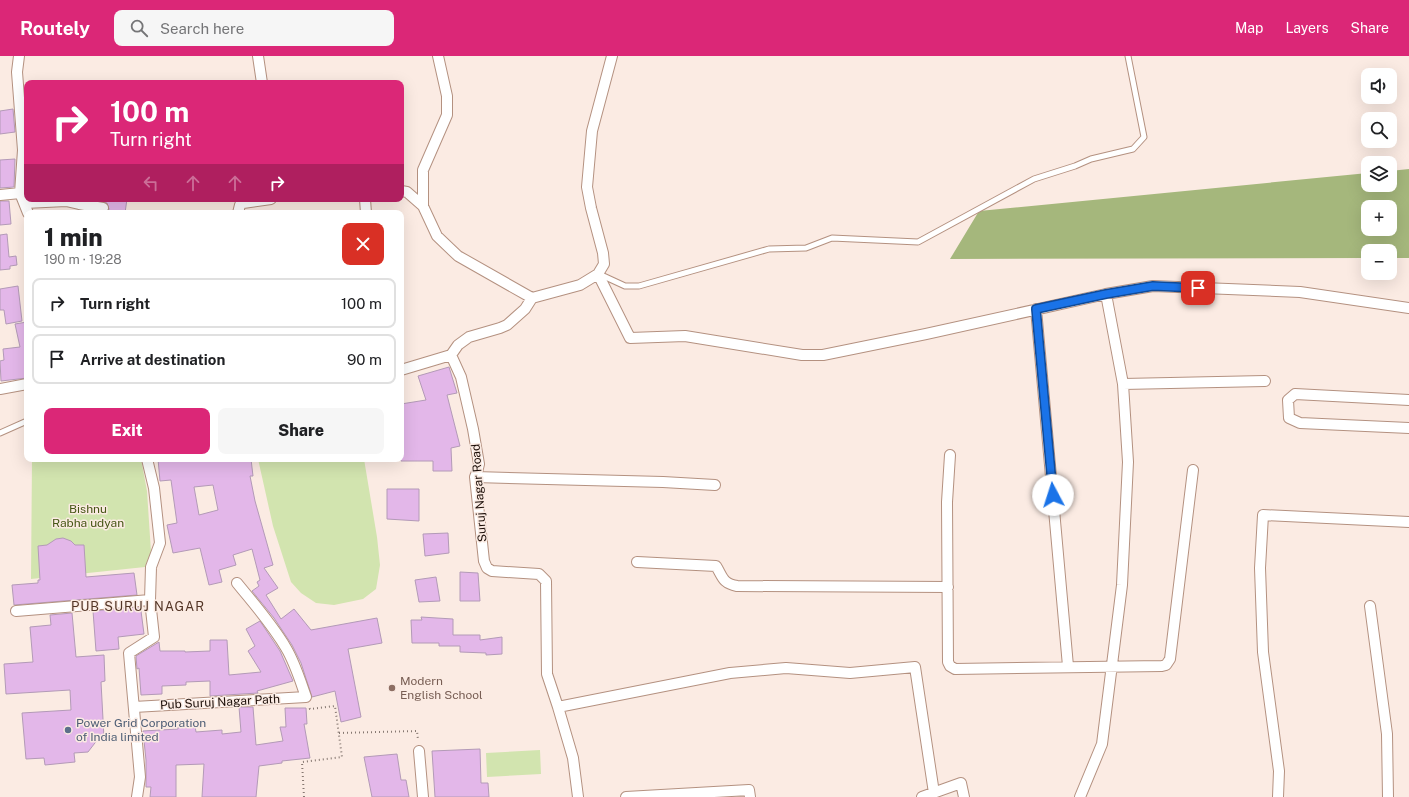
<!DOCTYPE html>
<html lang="en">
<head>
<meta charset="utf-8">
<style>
	body { margin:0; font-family:"Public Sans",sans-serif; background:#f6f6f6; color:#202124; height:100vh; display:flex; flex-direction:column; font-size:15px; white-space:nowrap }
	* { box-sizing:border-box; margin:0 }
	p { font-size:13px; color:#757577 }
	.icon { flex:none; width:22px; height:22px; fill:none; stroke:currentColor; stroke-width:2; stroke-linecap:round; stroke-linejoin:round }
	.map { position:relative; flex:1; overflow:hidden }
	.sheet { position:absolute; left:24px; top:154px; width:380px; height:252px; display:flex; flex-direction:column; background:#fff; border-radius:8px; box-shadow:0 4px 16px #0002 }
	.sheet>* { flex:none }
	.guide { position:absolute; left:24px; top:24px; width:380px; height:122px; border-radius:8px; box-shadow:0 4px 16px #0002; background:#db2777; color:#fff; overflow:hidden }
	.buttons { position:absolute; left:1361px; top:12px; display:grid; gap:8px }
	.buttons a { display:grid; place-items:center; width:36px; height:36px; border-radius:8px; background:#fff; box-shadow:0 4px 16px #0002; font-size:20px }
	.pin { position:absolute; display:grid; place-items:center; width:34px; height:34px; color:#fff; margin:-17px; border-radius:8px; box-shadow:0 2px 6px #0006 }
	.me { position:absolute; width:44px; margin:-22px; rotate:355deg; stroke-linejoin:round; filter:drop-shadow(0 0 3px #0008) }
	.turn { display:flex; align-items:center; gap:14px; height:84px; padding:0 20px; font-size:18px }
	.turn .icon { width:52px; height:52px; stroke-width:2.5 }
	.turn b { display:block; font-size:28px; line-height:34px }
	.lanes { display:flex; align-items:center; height:38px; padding:0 20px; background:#0003; justify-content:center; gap:20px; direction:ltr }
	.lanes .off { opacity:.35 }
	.round { display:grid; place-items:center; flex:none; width:42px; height:42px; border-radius:8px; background:#f6f6f6 }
	.summary { display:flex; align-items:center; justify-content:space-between; height:68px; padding:0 20px }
	h1 { font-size:24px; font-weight:800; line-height:30px }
	.action { display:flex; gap:8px; margin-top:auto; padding:8px 20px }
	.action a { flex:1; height:46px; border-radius:8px; background:#db2777; color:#fff; font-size:16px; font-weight:800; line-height:46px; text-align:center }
	.action a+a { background:#f6f6f6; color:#202124 }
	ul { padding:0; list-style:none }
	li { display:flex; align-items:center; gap:12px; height:50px; margin:0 8px 6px; padding:0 12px; border:2px solid #e0e0e0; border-radius:8px }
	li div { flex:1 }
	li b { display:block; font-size:15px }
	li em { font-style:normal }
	header { display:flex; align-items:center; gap:24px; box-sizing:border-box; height:56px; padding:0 20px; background:#db2777; color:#fff }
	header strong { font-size:19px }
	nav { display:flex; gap:22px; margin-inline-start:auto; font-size:14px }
	.search { width:280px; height:36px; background:#f6f6f6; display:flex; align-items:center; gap:10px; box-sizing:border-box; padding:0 14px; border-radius:8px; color:#757577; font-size:15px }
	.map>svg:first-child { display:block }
	.green { fill:#d2e4af }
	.forest { fill:#a5b77c; fill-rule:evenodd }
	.building { fill:#e3b7e9; stroke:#b39ab7; fill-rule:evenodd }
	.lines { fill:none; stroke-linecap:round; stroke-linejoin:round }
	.lane-casing { stroke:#b49180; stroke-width:7 }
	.street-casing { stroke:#b49180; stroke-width:12 }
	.path { stroke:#867871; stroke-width:2; stroke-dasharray:1 3; stroke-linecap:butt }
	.lane { stroke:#fff; stroke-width:5 }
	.street { stroke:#fff; stroke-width:10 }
	.route-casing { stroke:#114b97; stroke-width:10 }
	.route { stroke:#1a73e8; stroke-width:7 }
	.education-dot { fill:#8d6e63; stroke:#fbebe3; stroke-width:1.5 }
	.service-dot { fill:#5c6f8a; stroke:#fbebe3; stroke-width:1.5 }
	.labels { text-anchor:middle; stroke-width:3; stroke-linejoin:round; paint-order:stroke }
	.street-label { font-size:12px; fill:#1c0f09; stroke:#fbebe3 }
	.park-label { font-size:12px; fill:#465615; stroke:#fbebe3 }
	.education-label { font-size:12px; fill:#785e54; stroke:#fbebe3; text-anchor:start }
	.service-label { font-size:12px; fill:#4e5e75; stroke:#fbebe3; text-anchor:start }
	.neighbourhood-label { font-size:13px; letter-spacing:1px; fill:#533526; stroke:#fbebe3 }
</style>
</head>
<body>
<header>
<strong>Routely</strong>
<div class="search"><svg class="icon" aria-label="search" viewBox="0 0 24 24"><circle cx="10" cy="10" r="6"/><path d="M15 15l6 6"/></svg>Search here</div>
<nav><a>Map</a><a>Layers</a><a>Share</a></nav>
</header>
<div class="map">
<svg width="1409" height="741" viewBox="0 0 1409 741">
	<rect width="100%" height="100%" fill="#fbebe3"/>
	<path class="green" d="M32,403H141L147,435L151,496L145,511L31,523Z
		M258,403H364L377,481L380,509L376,533L363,543L334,549L316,547L301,537L291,526L273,470Z
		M540,694L541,718L487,721L486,697Z"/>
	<path class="forest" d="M1409,113V202H1390V195H1368V202L950,203L979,155L1368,117V129H1390V115ZM1368,151H1390V173H1368Z"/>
	<path class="building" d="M13,53L15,76L0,78V55Z
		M15,103L14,131L0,132V104Z
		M89,143H127L125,157H107L109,153L107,147Z
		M0,145H9L11,168L0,169Z
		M7,178L9,201L16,200L17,209L10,210V213L0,214V179Z
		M18,230L22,265L6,268L4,254H0V233Z
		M27,266V322L1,325L0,305L4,304L3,293L20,291L15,268Z
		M449,311L457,337L447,339L460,390L451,392L452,415H433V405H401V348L426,344L418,320Z
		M158,403H251L253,420H250L255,445L273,509L264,512L278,532L266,539L281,563L294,553L311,574L377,562L382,587L348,593L361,661L341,666L335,635L312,641L301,607L292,589L274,562L252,535L259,530L257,526L260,524L252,493L233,499L236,509L219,514L222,526L209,529L200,492L173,497L167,469L177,467L171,424L160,425ZM213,429L218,454L199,459L194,431Z
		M387,433H419V465L387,463Z
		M448,477L449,497L425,500L423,478Z
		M63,482L71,485L75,489H84L86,521L134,517L137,539L14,549L12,529L38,527V524H40L38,490L47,489L56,483Z
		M460,516L478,517L480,545H460Z
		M436,521L440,545L419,546L415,524Z
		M138,551L139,555H141L144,578L118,581L119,593L96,595L93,555Z
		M72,557L76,601L104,599L105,625L101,626L104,682L98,683L88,696L74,697L75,706L45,709L44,702L26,703L22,657L71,654L70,634L6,638L4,608L33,606L30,571L51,569L50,559Z
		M421,561L453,563V579H480V584L502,581V598L486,599V597L460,596V590H439V587H412L411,564H422Z
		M260,565L280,595L293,625L257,635L258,637L210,640V625L186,626V629L162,630V638L141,639L139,612L137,613L136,600L159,586L160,595H185V596L210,595V584H227L229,619L261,616L248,595L255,590L246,573Z
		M239,651H253L256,689L283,685L280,671H286L285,652H306L307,668H304L310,702L282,705V707L259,710L256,741H202L204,708L176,709V741H150L151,731H146V704L143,675L178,673V671L195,670L196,676L222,674V678L241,676Z
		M480,693L481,727H488L489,741H435L432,695Z
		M397,698L401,724H406L409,741H372L364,701Z"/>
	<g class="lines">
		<defs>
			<path id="lane" d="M599,218L625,230H639L769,193L806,192L832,182L918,186L1034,123L1075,110L1091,103L1133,93L1144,81L1128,0
				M0,377L27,365"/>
			<path id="street" d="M19,0L17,16L23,94L20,137L28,157
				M258,0L262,27
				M401,135L407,136L423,150L437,180L458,200L532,242L580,229L598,218L604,208L603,197L591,152L587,131L592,75L612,0
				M0,139L20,137
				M365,143L366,157
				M25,147L66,145L79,148L103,152
				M423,150V114L447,59V40L438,0
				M238,157L240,149L243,147L271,143
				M598,218L630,282L685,280L802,299H823L926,278L1106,238L1153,230L1300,236L1409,252
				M1036,253L1068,610
				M451,299L461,321L473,373L479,408L477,416L475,421L484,505L487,512L492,515L539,518L546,525L547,618L558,651L573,702L578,741
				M401,314L451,299L458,289L469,281L500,272L507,269L525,253L532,242
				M1123,328L1265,325
				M0,333L27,328
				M1409,344L1295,338L1288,344L1289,362L1300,367L1409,372
				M950,399L947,446L948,606L950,610L955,613L1162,610L1166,609L1170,603L1193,414
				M475,421L663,426L715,429
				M637,506L716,510C723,521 722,527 737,530L948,531
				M1370,550L1387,678L1388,741
				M16,555L150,544
				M134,651L306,641C300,624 295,607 286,592C272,568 254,548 237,527
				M558,651L730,617L786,612L850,617L915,611L934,737
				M419,695L423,741
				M137,741L140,721L129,597L154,581L150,544L151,511L160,487L154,432L147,403
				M626,741L749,734L750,741
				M922,741L961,727L964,741
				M1080,741L1102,688L1122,529L1128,406L1123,328L1106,238
				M1278,741L1279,715L1263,596L1260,512L1263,459L1409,466"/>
		</defs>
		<use href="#lane" class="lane-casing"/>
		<use href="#street" class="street-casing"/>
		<path class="path" d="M339,677L417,675L418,684
			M304,741L302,706L342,701L335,650L310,653L309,651"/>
		<use href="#lane" class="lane"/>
		<use href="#street" class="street"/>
	</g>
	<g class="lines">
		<defs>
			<path id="route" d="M1053,439L1036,253L1106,238L1153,230L1198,232"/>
		</defs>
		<use href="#route" class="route-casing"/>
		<use href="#route" class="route"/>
	</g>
	<circle class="education-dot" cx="392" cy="632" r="4"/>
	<circle class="service-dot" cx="68" cy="674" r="4"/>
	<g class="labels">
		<g class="street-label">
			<text transform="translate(479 437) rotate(-94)" y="4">Suruj Nagar Road</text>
			<text transform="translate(220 646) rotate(-3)" y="4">Pub Suruj Nagar Path</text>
		</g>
		<g class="park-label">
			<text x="88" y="457">Bishnu<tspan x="88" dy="14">Rabha udyan</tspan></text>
		</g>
		<g class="education-label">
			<text x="400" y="629">Modern<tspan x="400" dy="14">English School</tspan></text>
		</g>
		<g class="service-label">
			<text x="76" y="671">Power Grid Corporation<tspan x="76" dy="14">of India limited</tspan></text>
		</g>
		<g class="neighbourhood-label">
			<text x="138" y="555">PUB SURUJ NAGAR</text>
		</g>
	</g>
</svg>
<div class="buttons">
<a><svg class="icon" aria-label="sound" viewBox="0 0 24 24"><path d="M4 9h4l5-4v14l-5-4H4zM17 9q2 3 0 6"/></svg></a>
<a><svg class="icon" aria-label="search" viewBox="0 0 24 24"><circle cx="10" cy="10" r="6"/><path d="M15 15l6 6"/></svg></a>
<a><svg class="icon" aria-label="layers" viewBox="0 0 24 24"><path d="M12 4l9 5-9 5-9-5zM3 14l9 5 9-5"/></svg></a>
<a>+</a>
<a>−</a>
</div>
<div class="pin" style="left:1198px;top:232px;background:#d93025"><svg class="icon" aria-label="arrive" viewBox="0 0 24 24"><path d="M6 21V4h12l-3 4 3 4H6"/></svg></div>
<svg class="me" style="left:1053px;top:439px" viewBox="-20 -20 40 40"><circle r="19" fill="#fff"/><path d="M0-13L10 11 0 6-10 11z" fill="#1a73e8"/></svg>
<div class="guide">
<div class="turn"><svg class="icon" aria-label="right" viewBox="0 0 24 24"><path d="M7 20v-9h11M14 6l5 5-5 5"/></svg><div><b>100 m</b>Turn right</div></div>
<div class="lanes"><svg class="icon off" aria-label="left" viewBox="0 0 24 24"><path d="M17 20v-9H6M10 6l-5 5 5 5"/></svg><svg class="icon off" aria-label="ahead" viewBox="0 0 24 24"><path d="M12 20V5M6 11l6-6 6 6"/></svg><svg class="icon off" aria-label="ahead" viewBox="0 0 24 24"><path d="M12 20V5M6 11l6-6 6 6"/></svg><svg class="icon" aria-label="right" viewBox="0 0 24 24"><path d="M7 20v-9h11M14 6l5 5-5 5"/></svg></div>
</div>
<section class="sheet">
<div class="summary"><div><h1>1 min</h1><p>190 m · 19:28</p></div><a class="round" style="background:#d93025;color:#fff"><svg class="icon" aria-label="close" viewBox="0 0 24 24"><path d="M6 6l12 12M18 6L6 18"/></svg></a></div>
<ul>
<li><svg class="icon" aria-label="right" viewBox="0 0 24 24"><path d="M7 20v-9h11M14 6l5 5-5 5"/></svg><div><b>Turn right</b></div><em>100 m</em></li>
<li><svg class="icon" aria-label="arrive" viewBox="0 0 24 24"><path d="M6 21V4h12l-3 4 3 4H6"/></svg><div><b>Arrive at destination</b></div><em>90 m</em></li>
</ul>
<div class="action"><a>Exit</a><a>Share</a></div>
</section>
</div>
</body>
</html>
